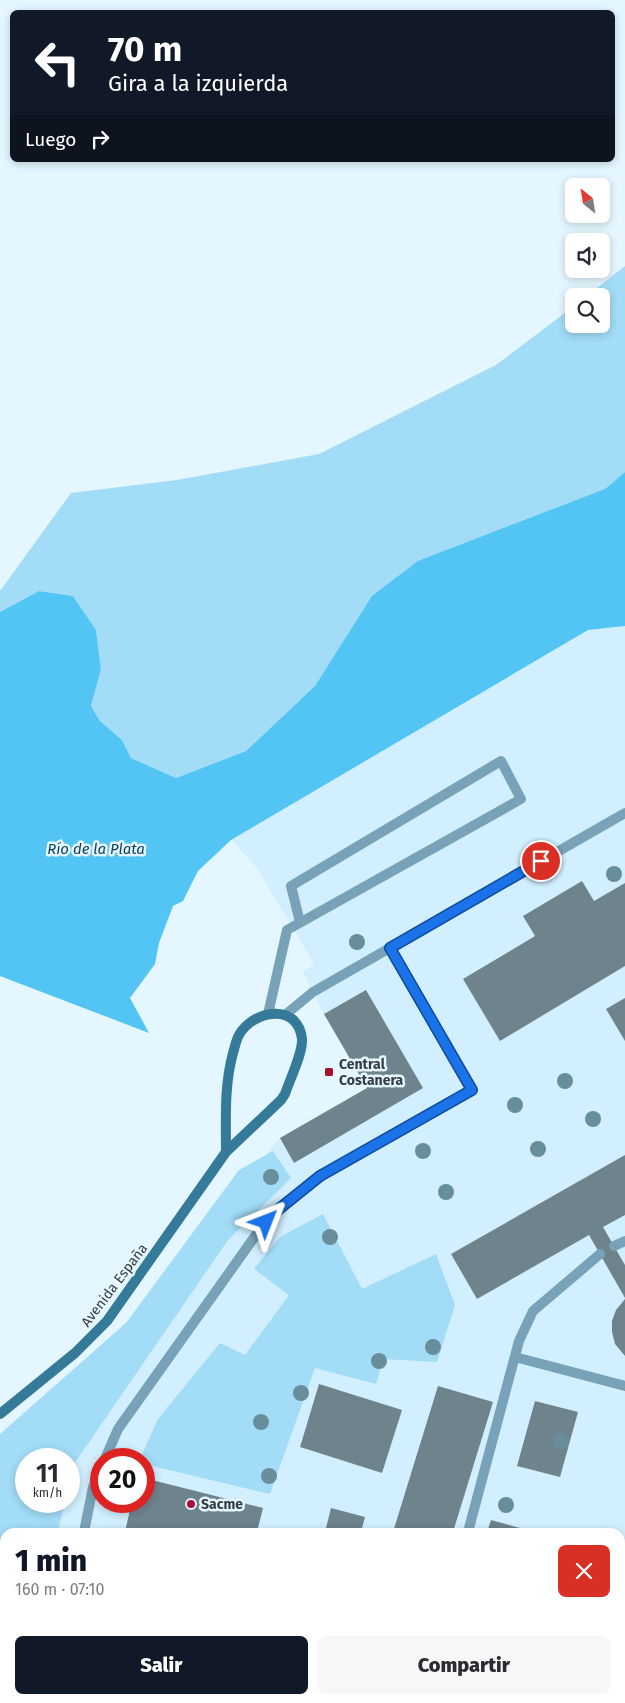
<!DOCTYPE html>
<html lang="es">
<head>
<meta charset="utf-8">
<style>
	body { margin:0; font-family:"Fira Sans",sans-serif; background:#f7f7f7; color:#2b2b33; height:100vh; display:flex; flex-direction:column; font-size:19px; white-space:nowrap }
	* { box-sizing:border-box; margin:0 }
	p { font-size:16px; color:#7c7c81 }
	.icon { flex:none; width:28px; height:28px; fill:none; stroke:currentColor; stroke-width:2; stroke-linecap:round; stroke-linejoin:round }
	.map { position:relative; flex:1; overflow:hidden }
	.drawer { position:absolute; left:0px; top:1528px; width:625px; height:176px; display:flex; flex-direction:column; background:#fff; border-radius:15px 15px 0 0; box-shadow:0 2px 8px #0003 }
	.drawer>* { flex:none }
	.top-card { position:absolute; left:10px; top:10px; width:605px; height:152px; border-radius:8px; box-shadow:0 2px 8px #0003; background:#111827; color:#fff; overflow:hidden }
	.needle { width:32px; rotate:330deg }
	.controls { position:absolute; left:565px; top:178px; display:grid; gap:10px }
	.controls a { display:grid; place-items:center; width:45px; height:45px; border-radius:8px; background:#fff; box-shadow:0 2px 8px #0003; font-size:25px }
	.speed { position:absolute; left:15px; top:1448px; display:flex; gap:10px; font-size:25px; font-weight:700; text-align:center }
	.speed>* { display:grid; place-content:center; width:65px; height:65px; border-radius:50%; background:#fff; box-shadow:0 2px 8px #0003; line-height:1 }
	.speed small { font-size:12px; font-weight:400 }
	.speed .limit { border:8px solid #d22; background:#fff; color:#111 }
	.pin { position:absolute; display:grid; place-items:center; width:42px; height:42px; color:#fff; margin:-21px; border:2px solid #fff; border-radius:50%; box-shadow:0 1px 5px #0007 }
	.me { position:absolute; width:55px; margin:-28px; rotate:45deg; stroke-linejoin:round; filter:drop-shadow(0 0 4px #0008) }
	.turn { display:flex; align-items:center; gap:18px; height:105px; padding:0 15px; font-size:22px }
	.turn .icon { width:65px; height:65px; stroke-width:2.5 }
	.turn b { display:block; font-size:35px; line-height:42px }
	.then { display:flex; align-items:center; height:48px; padding:0 15px; background:#0003; gap:10px; font-size:19px }
	.round { display:grid; place-items:center; flex:none; width:52px; height:52px; border-radius:8px; background:#f7f7f7 }
	.headline { display:flex; align-items:center; justify-content:space-between; height:85px; padding:0 15px }
	h1 { font-size:30px; font-weight:800; line-height:38px; color:#111827 }
	.cta { display:flex; gap:10px; margin-top:auto; padding:10px 15px }
	.cta a { flex:1; height:58px; border-radius:8px; background:#111827; color:#fff; font-size:20px; font-weight:800; line-height:58px; text-align:center }
	.cta a+a { background:#f7f7f7; color:#2b2b33 }
	.map>svg:first-child { display:block }
	.built { fill:#d1efff; fill-rule:evenodd }
	.green { fill:#a2dcf7 }
	.water { fill:#53c5f5 }
	.building { fill:#6f838d }
	.lines { fill:none; stroke-linecap:round; stroke-linejoin:round }
	.lane { stroke:#78a2b7; stroke-width:10 }
	.secondary { stroke:#357b99; stroke-width:10 }
	.tree { fill:#688d9b }
	.route-casing { stroke:#114b97; stroke-width:12 }
	.route { stroke:#1a73e8; stroke-width:9 }
	.poi-dot { fill:#a91230; stroke:#e4f6ff; stroke-width:2 }
	.labels { text-anchor:middle; stroke-width:5; stroke-linejoin:round; paint-order:stroke }
	.poi-label { font-size:14px; font-weight:bold; fill:#343d41; stroke:#e4f6ff; text-anchor:start }
	.street-label { font-size:14px; fill:#343d41; stroke:#e4f6ff }
	.water-label { font-size:15px; font-style:italic; fill:#0d3f53; stroke:#e4f6ff }
</style>
</head>
<body>
<div class="map">
<svg width="625" height="1703" viewBox="0 0 625 1703">
	<rect width="100%" height="100%" fill="#e4f6ff"/>
	<path class="built" d="M625,626V1703H133L117,1699H620V1532H5V1669L0,1667V1478L78,1416L273,1145L280,1138L367,1088L324,1014L303,972L314,964L257,868L231,839L588,630ZM26,1459H69V1501H26ZM101,1459H144V1501H101Z"/>
	<path class="green" d="M625,266V472L605,489L372,597L315,686L246,751L176,778L131,758L122,740L100,721L91,706L101,670L96,630L73,596L39,591L0,612V591L71,493L177,480L319,454L496,365L574,306V324H601V296H587Z
		M273,1151L291,1178L228,1240L74,1464L69,1486V1459H26V1501H65L58,1532H5V1595L0,1593V1434L126,1323L239,1170Z
		M323,1214L362,1289L436,1254L455,1305L437,1362L383,1359L376,1384L315,1368L270,1494L144,1464V1459H140L158,1419L220,1343L245,1355L289,1295L254,1269L280,1237Z"/>
	<path class="water" d="M625,472V626L588,630L231,840L198,871L183,901L173,906L159,943L155,964L130,998L149,1033L0,976V612L39,591L73,596L96,630L101,670L91,706L100,721L122,740L131,758L176,778L246,751L315,686L372,596L418,561L605,489Z"/>
	<path class="building" d="M582,881L594,901L625,883V966L500,1041L463,979L535,936L523,916Z
		M366,990L423,1088L294,1163L280,1138L367,1088L324,1014Z
		M625,998V1041L606,1009Z
		M625,1155V1215L603,1227L625,1265V1298L589,1235L477,1299L451,1254Z
		M625,1299V1356L615,1344L612,1332V1321L616,1310Z
		M319,1384L402,1410L382,1473L300,1447Z
		M438,1386L493,1402L453,1532H393Z
		M535,1401L578,1412L560,1477L517,1466Z
		M144,1478L263,1508L257,1532H125L132,1501H144Z
		M331,1508L365,1517L361,1532H325Z
		M491,1520L535,1532H487Z"/>
	<g class="lines">
		<path class="lane" d="M268,1014L287,930L521,799L501,761L291,886L300,922
			M285,1015L313,992L625,813
			M614,1246L625,1241
			M515,1357L625,1386
			M105,1459L118,1429L258,1232L274,1213L321,1176L472,1090L390,947
			M84,1532L93,1487L101,1468
			M468,1532L519,1341L533,1311L600,1254
			M0,1615L5,1617
			M0,1690L5,1691
			M33,1699L48,1703
			M318,1699L334,1703
			M422,1703L423,1699"/>
		<path class="secondary" d="M0,1414L75,1353L107,1321L226,1152L281,1100L285,1094C290,1079 303,1053 302,1039C298,1002 253,1010 239,1035C236,1040 235,1047 233,1053C224,1086 226,1119 226,1152"/>
	</g>
	<g class="tree">
		<circle cx="614" cy="874" r="8"/>
		<circle cx="357" cy="942" r="8"/>
		<circle cx="565" cy="1081" r="8"/>
		<circle cx="515" cy="1105" r="8"/>
		<circle cx="593" cy="1119" r="8"/>
		<circle cx="538" cy="1149" r="8"/>
		<circle cx="423" cy="1151" r="8"/>
		<circle cx="271" cy="1177" r="8"/>
		<circle cx="446" cy="1192" r="8"/>
		<circle cx="330" cy="1237" r="8"/>
		<circle cx="433" cy="1347" r="8"/>
		<circle cx="379" cy="1361" r="8"/>
		<circle cx="301" cy="1393" r="8"/>
		<circle cx="261" cy="1422" r="8"/>
		<circle cx="561" cy="1441" r="8"/>
		<circle cx="269" cy="1476" r="8"/>
		<circle cx="506" cy="1505" r="8"/>
	</g>
	<g class="lines">
		<defs>
			<path id="route" d="M266,1222L274,1213L320,1176L472,1090L390,948L541,861"/>
		</defs>
		<use href="#route" class="route-casing"/>
		<use href="#route" class="route"/>
	</g>
	<g class="poi-dot">
		<rect x="324" y="1067" width="10" height="10" rx="2.5"/>
		<circle cx="191" cy="1504" r="5"/>
	</g>
	<g class="labels">
		<g class="poi-label">
			<text x="339" y="1069">Central<tspan x="339" dy="16">Costanera</tspan></text>
			<text x="201" y="1509">Sacme</text>
		</g>
		<g class="street-label">
			<text transform="translate(114 1285) rotate(-53)" y="5">Avenida España</text>
		</g>
		<g class="water-label">
			<text x="96" y="854">Río de la Plata</text>
		</g>
	</g>
</svg>
<div class="controls">
<a><svg class="needle" viewBox="-14 -14 28 28"><path d="M0-13l5 13h-10z" fill="#e53935"/><path d="M0 13l5-13h-10z" fill="#7c7c81"/></svg></a>
<a><svg class="icon" aria-label="sound" viewBox="0 0 24 24"><path d="M4 9h4l5-4v14l-5-4H4zM17 9q2 3 0 6"/></svg></a>
<a><svg class="icon" aria-label="search" viewBox="0 0 24 24"><circle cx="10" cy="10" r="6"/><path d="M15 15l6 6"/></svg></a>
</div>
<div class="speed"><div>11<small>km/h</small></div><div class="limit">20</div></div>
<div class="pin" style="left:541px;top:861px;background:#d93025"><svg class="icon" aria-label="arrive" viewBox="0 0 24 24"><path d="M6 21V4h12l-3 4 3 4H6"/></svg></div>
<svg class="me" style="left:266px;top:1222px" viewBox="-20 -20 40 40"><path d="M0-17L14 15 0 8-14 15z" fill="#1a73e8" stroke="#fff" stroke-width="4"/></svg>
<div class="top-card">
<div class="turn"><svg class="icon" aria-label="left" viewBox="0 0 24 24"><path d="M17 20v-9H6M10 6l-5 5 5 5"/></svg><div><b>70 m</b>Gira a la izquierda</div></div>
<div class="then">Luego<svg class="icon" aria-label="right" viewBox="0 0 24 24"><path d="M7 20v-9h11M14 6l5 5-5 5"/></svg></div>
</div>
<section class="drawer">
<div class="headline"><div><h1>1 min</h1><p>160 m · 07:10</p></div><a class="round" style="background:#d93025;color:#fff"><svg class="icon" aria-label="close" viewBox="0 0 24 24"><path d="M6 6l12 12M18 6L6 18"/></svg></a></div>
<div class="cta"><a>Salir</a><a>Compartir</a></div>
</section>
</div>
</body>
</html>
